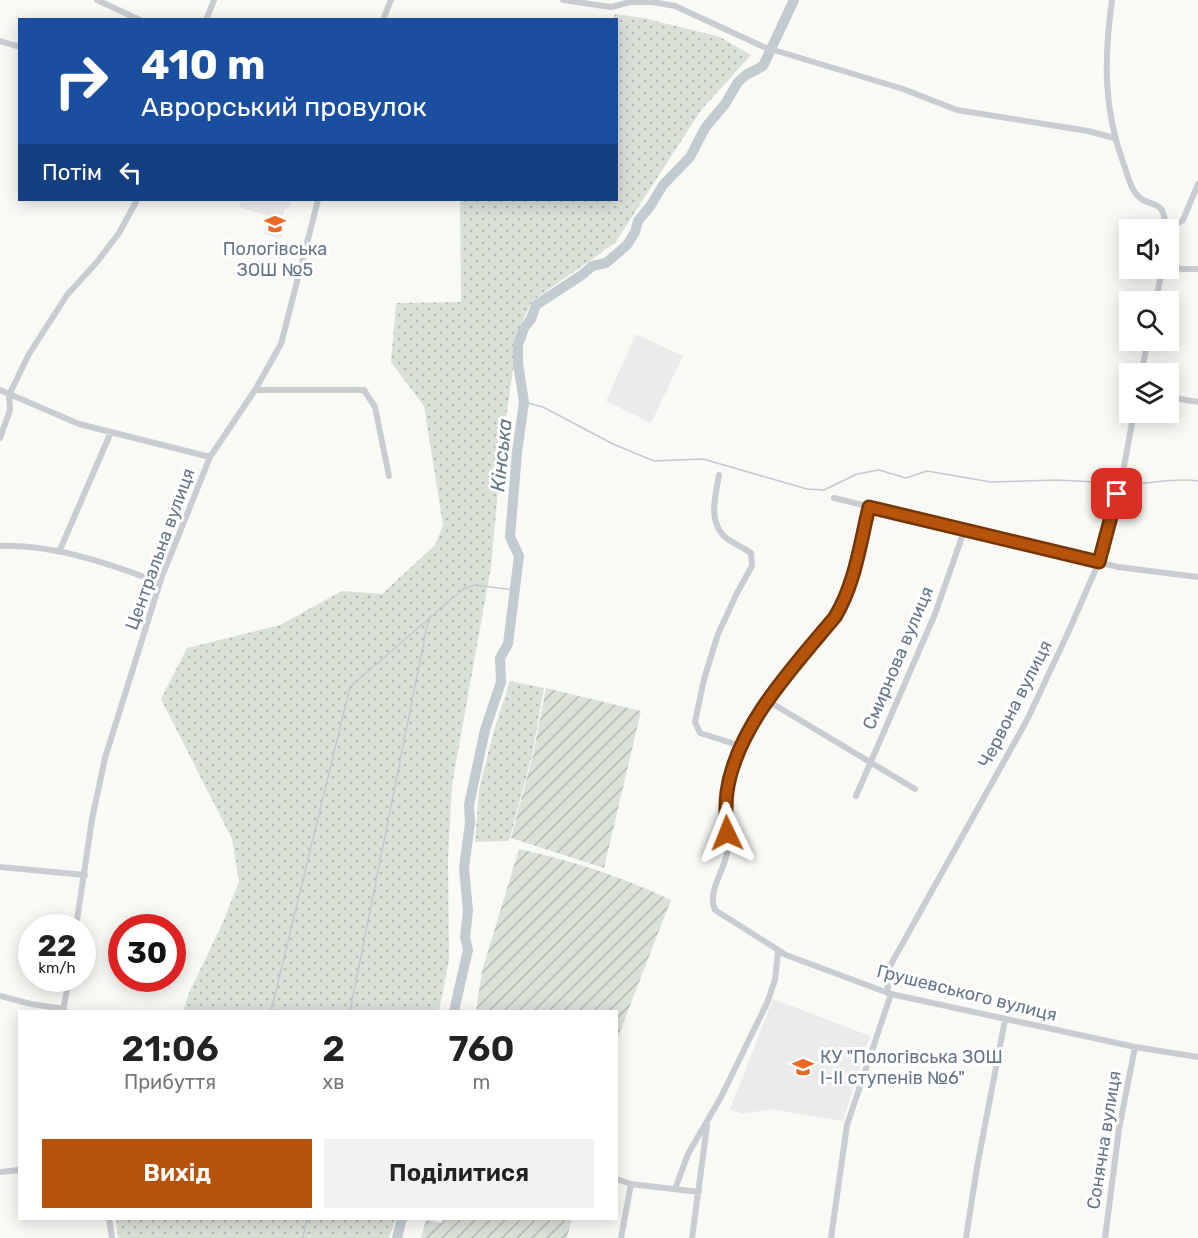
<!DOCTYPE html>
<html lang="uk">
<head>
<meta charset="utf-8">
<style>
	body { margin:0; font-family:Rubik,sans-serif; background:#f2f2f2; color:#222; height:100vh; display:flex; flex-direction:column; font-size:22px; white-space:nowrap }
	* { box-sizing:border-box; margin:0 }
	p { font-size:20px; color:#767676 }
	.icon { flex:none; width:33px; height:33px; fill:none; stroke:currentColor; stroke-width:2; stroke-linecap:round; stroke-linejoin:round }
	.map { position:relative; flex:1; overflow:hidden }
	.sheet { position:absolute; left:18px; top:1010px; width:600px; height:210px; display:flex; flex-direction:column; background:#fff; border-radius:0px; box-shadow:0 3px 15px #0003 }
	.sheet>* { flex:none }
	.banner { position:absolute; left:18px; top:18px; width:600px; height:183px; border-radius:0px; box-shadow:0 3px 15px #0003; background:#1a4fa0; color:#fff; overflow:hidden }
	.tools { position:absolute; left:1119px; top:219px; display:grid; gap:12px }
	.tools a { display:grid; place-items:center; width:60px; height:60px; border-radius:0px; background:#fff; box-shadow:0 3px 15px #0003; font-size:30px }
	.speed { position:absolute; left:18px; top:914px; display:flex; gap:12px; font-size:30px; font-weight:700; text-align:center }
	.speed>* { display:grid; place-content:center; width:78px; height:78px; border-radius:50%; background:#fff; box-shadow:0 3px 15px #0003; line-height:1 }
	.speed small { font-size:15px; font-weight:400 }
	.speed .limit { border:9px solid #d22; background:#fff; color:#111 }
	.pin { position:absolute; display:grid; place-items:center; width:51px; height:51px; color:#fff; margin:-26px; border-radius:12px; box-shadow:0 3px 9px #0006 }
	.me { position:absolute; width:66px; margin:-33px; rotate:358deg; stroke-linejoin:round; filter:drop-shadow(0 0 4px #0008) }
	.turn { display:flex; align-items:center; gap:21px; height:126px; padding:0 24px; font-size:27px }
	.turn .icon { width:78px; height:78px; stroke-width:2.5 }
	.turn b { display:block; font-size:42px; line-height:51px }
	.then { display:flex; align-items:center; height:57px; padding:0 24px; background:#0003; gap:12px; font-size:22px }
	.eta { display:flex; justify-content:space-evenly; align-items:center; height:102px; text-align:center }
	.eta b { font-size:36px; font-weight:600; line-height:42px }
	.button { display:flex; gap:12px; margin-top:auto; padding:12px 24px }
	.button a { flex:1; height:69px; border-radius:0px; background:#b45309; color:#fff; font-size:24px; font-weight:600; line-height:69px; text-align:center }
	.button a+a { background:#f2f2f2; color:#222 }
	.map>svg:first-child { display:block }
	.built { fill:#eaebea }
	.grass { fill:url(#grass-dots) }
	.garden { fill:url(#garden-furrows) }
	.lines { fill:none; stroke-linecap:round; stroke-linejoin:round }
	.stream { stroke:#c1cbd0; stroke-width:1.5 }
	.river { stroke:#c1cbd0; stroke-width:10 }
	.minor { stroke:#c9ccd0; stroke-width:6 }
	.route-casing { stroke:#753606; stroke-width:15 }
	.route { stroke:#b45309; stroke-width:10 }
	.labels { text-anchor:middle; stroke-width:6; stroke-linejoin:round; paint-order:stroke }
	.poi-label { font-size:18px; fill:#667689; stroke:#fff }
	.street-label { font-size:18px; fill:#667689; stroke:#fff }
	.water-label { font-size:20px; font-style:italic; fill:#637784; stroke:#fff }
</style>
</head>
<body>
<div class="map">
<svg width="1198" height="1238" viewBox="0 0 1198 1238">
	<defs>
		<pattern id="grass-dots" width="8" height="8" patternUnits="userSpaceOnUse" patternTransform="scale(1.5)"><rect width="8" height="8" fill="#dae1d7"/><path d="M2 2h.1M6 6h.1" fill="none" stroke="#b5bbb4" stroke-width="1.8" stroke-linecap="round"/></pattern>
		<pattern id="garden-furrows" width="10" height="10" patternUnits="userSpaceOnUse" patternTransform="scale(1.5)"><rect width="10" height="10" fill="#dae1d7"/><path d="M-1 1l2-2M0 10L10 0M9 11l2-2" fill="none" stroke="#b5bbb4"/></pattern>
	</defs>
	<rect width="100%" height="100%" fill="#f9f9f6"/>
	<path class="built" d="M241,200H291L288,209H285L282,218L285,219L281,239L264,234L269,216L239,207Z
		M636,334L683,356L651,423L606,401Z
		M773,999L870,1036L843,1121L771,1109L742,1114L730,1109Z"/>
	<path class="grass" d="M615,14L643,18L720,37L751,55L701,110L615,243L532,301L519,328L502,446L491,567L452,785L448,858L449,960L439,1011H183L189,993L223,922L239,882L232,839L161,699L187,648L280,625L342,591L382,594L435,545L443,525L424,406L391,362L396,303L461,302L460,201L432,200H616V20L613,19Z
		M510,681L544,688L532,755L509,841L475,842L479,790L494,730Z
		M116,1218H396L389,1238H118Z"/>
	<path class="garden" d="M546,688L641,711L604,868L511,838L533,755Z
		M519,849C571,860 623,877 671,900L617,1039L616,1011H476L482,971Z
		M444,1218H572L567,1238H421L426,1220L442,1223Z"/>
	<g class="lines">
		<path class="stream" d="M524,402L543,407L613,444L654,461L703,459L807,489L824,490L857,474L879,470L906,478L927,471L991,482L1057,480L1116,483
			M1121,484C1147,485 1173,477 1198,481
			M271,1011L350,687L463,589L475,585L514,590
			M350,1011L428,621
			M303,1238L307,1218"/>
		<path class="river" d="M454,1011L468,950L465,937L468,911L464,868L470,823L469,805L485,730L501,682L500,658L508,644L519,556L510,537L517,452L524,402L518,364V345L524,328L531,319L536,305L582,275L592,266L606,263L627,245L635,232L638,221L651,205L663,185L690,157L705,128L725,104L738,82L746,75L763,66L794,0
			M397,1238L402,1218"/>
		<path class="minor" d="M97,0L140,20
			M563,0L611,7L630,2H653L675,6L764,47L903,89L957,110L1088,131L1114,138
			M1112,0C1104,58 1103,109 1124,165C1127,173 1129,183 1134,191C1147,212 1166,193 1165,230
			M206,20L214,0
			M383,20L391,0
			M0,41L20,47
			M1168,230L1183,220L1198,184
			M1168,267L1182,269H1198
			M1156,302L1162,268
			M1141,374L1148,340
			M0,390L79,424L210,457
			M255,390H364L375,407L389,476
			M1168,397L1198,402
			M0,438L10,410L9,395L29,354L67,295L97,262L119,233L137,200
			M719,475C716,494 708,519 723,535C729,542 743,547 751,553L752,566L737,593L718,634L704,679L695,722L700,733L741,746
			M834,498L1118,567L1198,577
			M869,507C860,544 855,584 835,617C793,667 739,722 727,789C724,810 729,832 727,853C724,871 707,892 715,910L786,955L891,994L1135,1047L1198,1057
			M0,546C53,544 111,564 160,583
			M59,552L111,432
			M768,701L915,789
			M856,796L935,614L964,531
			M0,867L85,875
			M76,927L92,819L105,758L161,579L210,457L255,390L281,344L318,200
			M888,993L887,976L890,966L1027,720L1067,635L1099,562L1123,472L1134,412
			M0,996L31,1004L64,1009
			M63,1011L69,978
			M0,1172L20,1170
			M616,1179L631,1184L699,1192
			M675,1189L688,1154L721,1097L767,1003L775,980L778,952
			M109,1218L112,1238
			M621,1238L631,1184
			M692,1238L707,1126
			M831,1238L847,1125L891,994
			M966,1238L977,1167L1005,1020
			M1105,1238L1119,1129L1135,1047"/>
	</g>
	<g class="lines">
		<defs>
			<path id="route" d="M727,833C726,820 725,806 727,792C736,727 794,666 835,617C855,584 860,544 869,507L1099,562L1117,494"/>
		</defs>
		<use href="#route" class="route-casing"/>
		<use href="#route" class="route"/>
	</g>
	<defs>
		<symbol id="school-bare" viewBox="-9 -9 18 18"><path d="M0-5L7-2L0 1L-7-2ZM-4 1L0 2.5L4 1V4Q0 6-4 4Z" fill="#ed6923" stroke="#fff" stroke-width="2.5" paint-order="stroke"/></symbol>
	</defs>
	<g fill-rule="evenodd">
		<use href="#school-bare" x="260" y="209" width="30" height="30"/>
		<use href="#school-bare" x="788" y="1052" width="30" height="30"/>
	</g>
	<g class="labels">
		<g class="poi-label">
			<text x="275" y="255">Пологівська<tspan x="275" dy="21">ЗОШ №5</tspan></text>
			<text x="820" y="1063" text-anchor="start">КУ "Пологівська ЗОШ<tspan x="820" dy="21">І-ІІ ступенів №6"</tspan></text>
		</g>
		<g class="street-label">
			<text transform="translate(160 549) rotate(-70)" y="6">Центральна вулиця</text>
			<text transform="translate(898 658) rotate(-67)" y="6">Смирнова вулиця</text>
			<text transform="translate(1015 704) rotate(-63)" y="6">Червона вулиця</text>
			<text transform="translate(967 993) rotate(14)" y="6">Грушевського вулиця</text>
			<text transform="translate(1104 1140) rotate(-81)" y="6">Сонячна вулиця</text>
		</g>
		<g class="water-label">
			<text transform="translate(501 455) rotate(-84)" y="7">Кінська</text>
		</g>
	</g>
</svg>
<div class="tools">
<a><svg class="icon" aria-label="sound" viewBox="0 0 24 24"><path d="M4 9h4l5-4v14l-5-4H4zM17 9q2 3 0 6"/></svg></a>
<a><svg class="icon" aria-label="search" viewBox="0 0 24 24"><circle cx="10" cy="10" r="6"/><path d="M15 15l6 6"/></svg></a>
<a><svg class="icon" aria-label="layers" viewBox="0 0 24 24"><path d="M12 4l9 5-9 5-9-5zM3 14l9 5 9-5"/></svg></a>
</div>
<div class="speed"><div>22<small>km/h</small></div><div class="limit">30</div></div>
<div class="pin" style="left:1117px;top:494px;background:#d93025"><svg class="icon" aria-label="arrive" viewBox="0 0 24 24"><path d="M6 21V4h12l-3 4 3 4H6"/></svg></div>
<svg class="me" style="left:727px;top:833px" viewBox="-20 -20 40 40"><path d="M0-17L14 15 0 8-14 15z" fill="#b45309" stroke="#fff" stroke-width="4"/></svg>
<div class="banner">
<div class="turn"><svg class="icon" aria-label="right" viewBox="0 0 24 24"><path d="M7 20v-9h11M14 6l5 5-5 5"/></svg><div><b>410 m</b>Аврорський провулок</div></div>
<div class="then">Потім<svg class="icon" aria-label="left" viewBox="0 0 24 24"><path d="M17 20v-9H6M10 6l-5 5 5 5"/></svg></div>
</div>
<section class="sheet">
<div class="eta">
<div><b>21:06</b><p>Прибуття</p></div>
<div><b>2</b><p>хв</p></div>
<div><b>760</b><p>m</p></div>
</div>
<div class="button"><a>Вихід</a><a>Поділитися</a></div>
</section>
</div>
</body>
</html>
